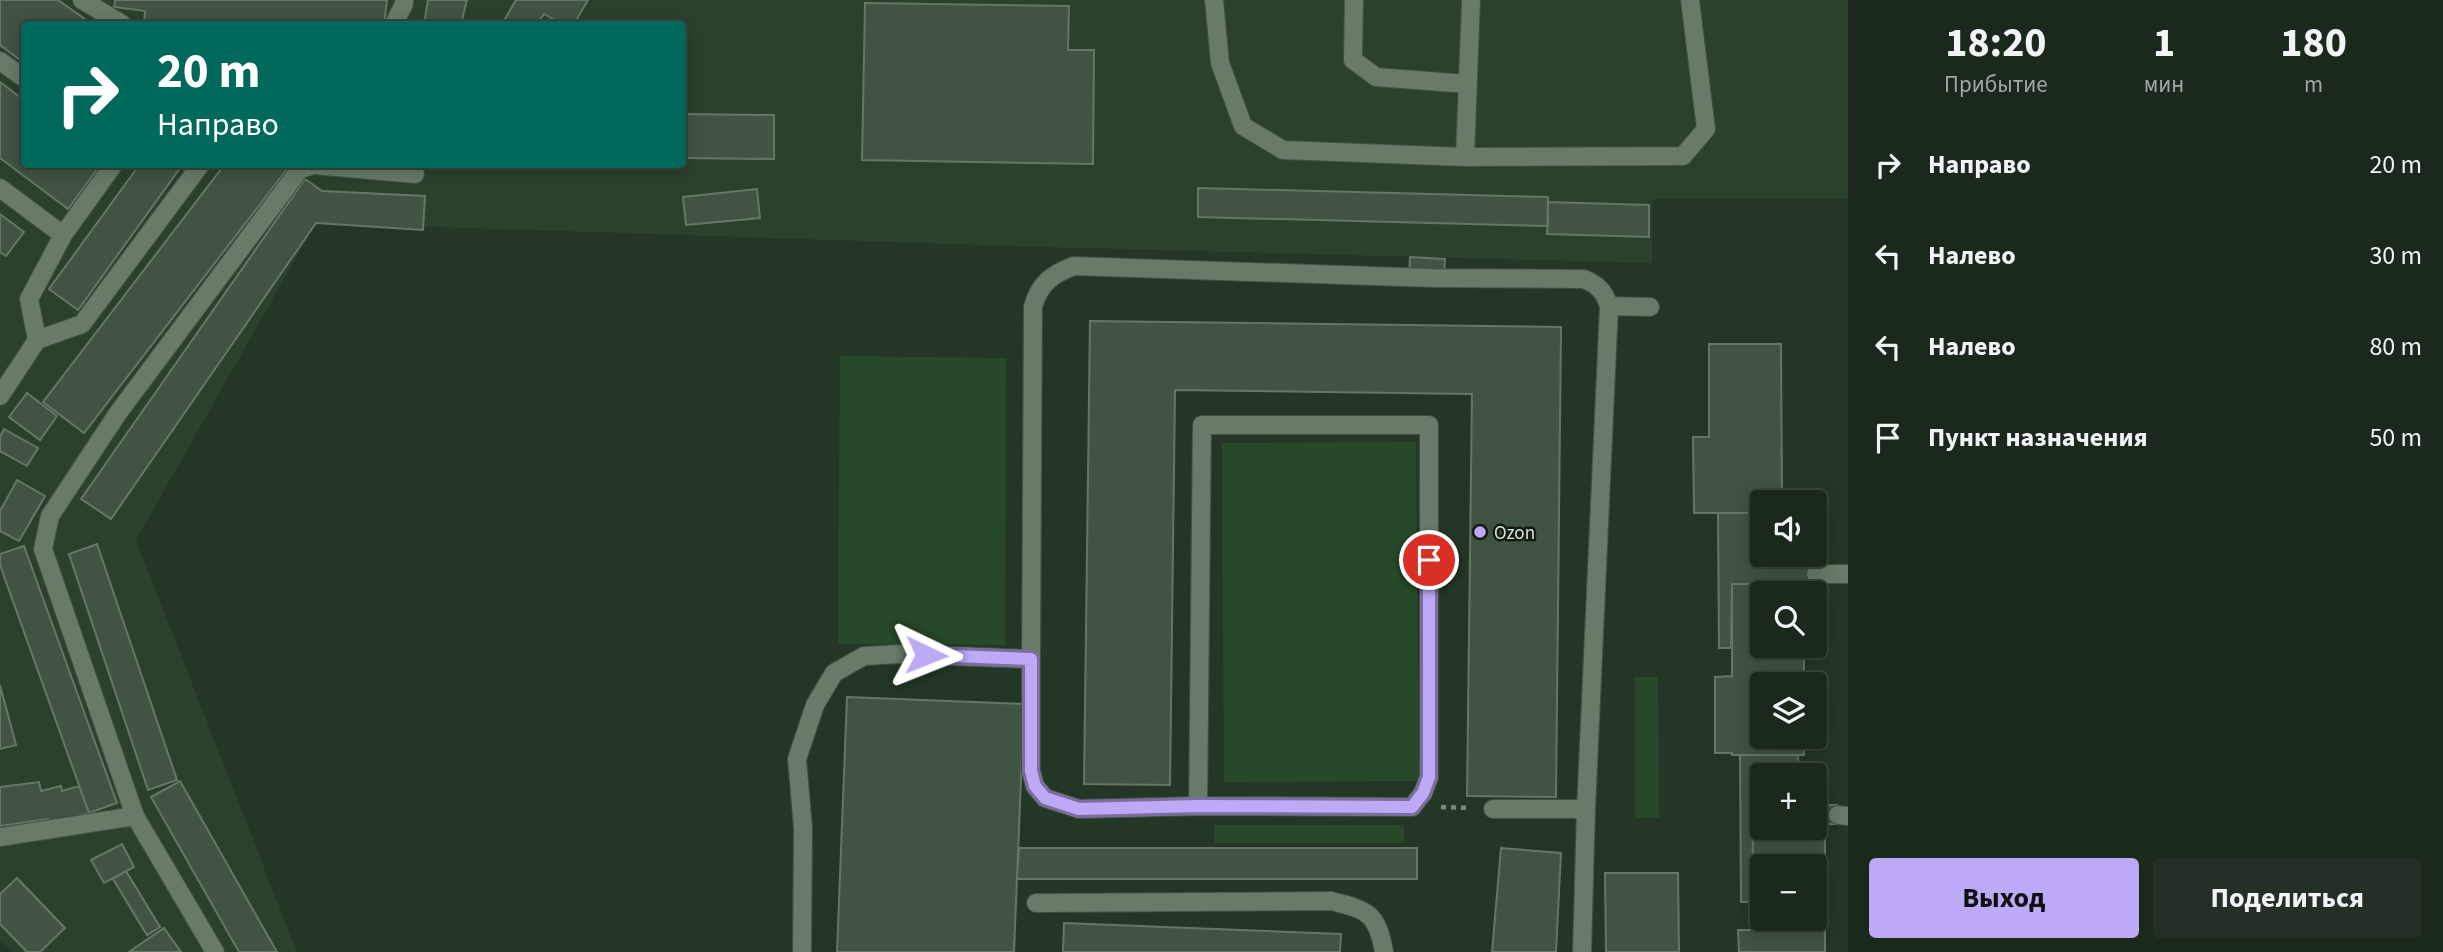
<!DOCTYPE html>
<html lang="ru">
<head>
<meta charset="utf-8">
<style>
	body { margin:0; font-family:"Source Sans 3",sans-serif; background:#243025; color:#f1f3f6; height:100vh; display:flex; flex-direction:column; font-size:26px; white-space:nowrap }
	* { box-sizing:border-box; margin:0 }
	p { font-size:23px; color:#a0a6a3 }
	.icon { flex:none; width:38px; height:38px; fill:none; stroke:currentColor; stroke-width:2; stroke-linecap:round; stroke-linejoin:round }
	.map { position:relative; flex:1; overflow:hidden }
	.side { display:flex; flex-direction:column; background:#1b281c; width:595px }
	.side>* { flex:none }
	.banner { position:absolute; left:21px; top:21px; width:665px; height:147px; border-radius:7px; box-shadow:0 4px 18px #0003,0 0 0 2px #39443b; background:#00695c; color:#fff; overflow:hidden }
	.tools { position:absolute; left:1750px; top:490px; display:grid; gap:14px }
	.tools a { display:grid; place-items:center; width:77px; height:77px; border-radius:7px; background:#1b281c; box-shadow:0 4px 18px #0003,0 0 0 2px #39443b; font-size:35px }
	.pin { position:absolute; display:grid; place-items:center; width:60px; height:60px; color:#fff; margin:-30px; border:4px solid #fff; border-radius:50%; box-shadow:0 2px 7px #0007 }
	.me { position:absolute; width:77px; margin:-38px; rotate:92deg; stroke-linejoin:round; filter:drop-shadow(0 0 5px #0008) }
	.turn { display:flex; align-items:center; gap:24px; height:147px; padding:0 21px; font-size:32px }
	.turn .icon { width:91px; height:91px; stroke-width:2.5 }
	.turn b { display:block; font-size:49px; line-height:60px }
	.eta { display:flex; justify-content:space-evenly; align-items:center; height:119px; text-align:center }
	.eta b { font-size:42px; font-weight:700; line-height:49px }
	.action { display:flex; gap:14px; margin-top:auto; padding:14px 21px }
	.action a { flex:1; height:80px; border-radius:7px; background:#bda9f5; color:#111; font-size:28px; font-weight:700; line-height:80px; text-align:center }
	.action a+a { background:#243025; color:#f1f3f6 }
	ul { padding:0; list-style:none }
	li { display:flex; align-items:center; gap:21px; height:91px; padding:0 21px }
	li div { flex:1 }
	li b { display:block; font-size:26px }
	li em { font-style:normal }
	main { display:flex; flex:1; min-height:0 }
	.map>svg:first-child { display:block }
	.built { fill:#2b412c; fill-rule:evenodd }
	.green { fill:#274929 }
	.building { fill:#415342; stroke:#647764; stroke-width:2; fill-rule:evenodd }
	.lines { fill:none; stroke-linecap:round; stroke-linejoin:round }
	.service-casing { stroke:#425143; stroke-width:20 }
	.path { stroke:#79887a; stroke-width:4.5; stroke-dasharray:5 5; stroke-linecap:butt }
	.service { stroke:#677b68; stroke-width:18 }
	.route-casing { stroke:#7b6e9f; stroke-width:18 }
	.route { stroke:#bda9f5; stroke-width:12 }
	.poi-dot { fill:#bda9f5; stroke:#131b13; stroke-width:2.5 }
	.labels { text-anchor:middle; stroke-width:5; stroke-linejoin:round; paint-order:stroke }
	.poi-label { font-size:19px; fill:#d9e4da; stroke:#131b13; text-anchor:start }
</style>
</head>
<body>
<main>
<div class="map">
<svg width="1848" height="952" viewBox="0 0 1848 952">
	<rect width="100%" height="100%" fill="#243625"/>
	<path class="built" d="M0,0H1848V199H1653L1652,263L1041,247L316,223L136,540L297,952H14L0,941ZM24,24H682V164H24Z"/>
	<path class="green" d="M840,356L1006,358L1005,645L838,644Z
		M1416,442L1419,781L1224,782L1222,443Z
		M1635,677H1658L1659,818H1635Z
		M1214,825H1404V843H1214Z"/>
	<path class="building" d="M0,0H58L92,24H24V63L0,45Z
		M115,0H387L384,24H144L145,11L114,7Z
		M428,0H467L461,24H418H424Z
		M516,0H588L574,24H562L544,14L537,24H502Z
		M865,3L1069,6L1068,50H1094L1093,164L862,160Z
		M0,82L24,100V164H101L68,209L0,158Z
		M682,114L774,115V159L682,158Z
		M140,164H183L78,310L49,289Z
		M225,164H291L84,433L43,402Z
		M305,179L322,191L425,196L423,230L316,223L111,519L81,499Z
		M1198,188L1548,197V226L1198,217Z
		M757,189L760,218L686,225L683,197Z
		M1548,202L1649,205V237L1547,234Z
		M0,214L24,232L6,256L0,252Z
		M1410,257L1445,259L1444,278L1409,276Z
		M1090,321L1561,327L1556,797L1467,796L1472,394L1175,390L1170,785L1084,784Z
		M1709,344H1781L1782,502H1762V513H1694L1693,437H1709Z
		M27,393L57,416L40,440L9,417Z
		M4,429L38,448L27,466L0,451V437Z
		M17,480L45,496L19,541L0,531V511Z
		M1718,513H1762V555H1775V564H1816V584H1732L1731,648H1719Z
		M97,544L177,780L148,790L69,554Z
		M24,546L117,803L89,813L0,565V554Z
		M1732,584H1804V593H1762V646H1804V684H1762V737H1804V755H1732V753H1715V677L1732,676Z
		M0,685L16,745L0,749Z
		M847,697L1024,704L1014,952H837Z
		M1740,755H1798L1799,775H1762V824H1753V902H1741Z
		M180,781L277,952H239L151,797Z
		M39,782L41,791L61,786L62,791L79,786L89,813L50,824L48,819L0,826V787Z
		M1815,805H1837V824H1815Z
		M1753,824H1762V828H1815V824H1825V952H1739L1738,930H1752ZM1762,866H1815V919H1762Z
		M122,844L134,867L104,883L91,860Z
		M1019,848H1417V879H1017Z
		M1501,848L1561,853L1556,952H1492Z
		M126,871L160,927L147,935L113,879Z
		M1605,873H1678L1679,952H1606Z
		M17,878L65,928L40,952H27L0,924V894Z
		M1064,923L1341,934L1340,952H1063Z
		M164,928L181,952H129Z"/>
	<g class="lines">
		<defs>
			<path id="service" d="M82,0L122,24
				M1214,0L1220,63L1243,126L1283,150L1465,157L1683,156L1706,129L1690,0
				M1354,0L1353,60L1376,77L1468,84
				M394,24L404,4V0
				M0,61L24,78
				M1465,157L1471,0
				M0,188L63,235
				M1609,306L1650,307
				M37,340L82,324L201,164
				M0,396L37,340L29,299L63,235L114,164
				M1816,574H1848
				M1031,659L1033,307C1039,284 1052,274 1074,266L1432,278L1584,279C1598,285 1604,291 1609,306L1586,809L1582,952
				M1493,809H1586
				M1838,815L1848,816
				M0,837L135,816
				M1036,903L1331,901C1367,910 1377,912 1384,952
				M215,952L135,816L43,549L50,516L118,413L300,169L314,165L415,174
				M802,952L803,828L797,759L815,705L834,673L864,656L899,654L1031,659V771L1035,786L1045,798L1079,809L1198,806L1412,807L1423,793L1429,777V425H1202L1198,806"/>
		</defs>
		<use href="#service" class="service-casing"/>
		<path class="path" d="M1441,807L1470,808"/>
		<use href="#service" class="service"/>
	</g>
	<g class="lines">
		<defs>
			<path id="route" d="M926,655L1031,659V771L1035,786L1045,798L1079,809L1198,806L1412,807L1423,793L1429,777V560"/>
		</defs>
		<use href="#route" class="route-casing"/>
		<use href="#route" class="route"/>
	</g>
	<circle class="poi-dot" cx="1480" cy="532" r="7"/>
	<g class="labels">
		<g class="poi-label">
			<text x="1494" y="539">Ozon</text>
		</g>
	</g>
</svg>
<div class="tools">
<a><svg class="icon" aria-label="sound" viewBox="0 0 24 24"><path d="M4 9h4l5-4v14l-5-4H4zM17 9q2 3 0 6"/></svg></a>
<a><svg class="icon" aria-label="search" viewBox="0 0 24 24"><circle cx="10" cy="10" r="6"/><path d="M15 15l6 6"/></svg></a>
<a><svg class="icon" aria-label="layers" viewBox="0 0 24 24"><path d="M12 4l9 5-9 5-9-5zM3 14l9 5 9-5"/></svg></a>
<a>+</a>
<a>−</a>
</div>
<div class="pin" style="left:1429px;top:560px;background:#d93025"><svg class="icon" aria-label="arrive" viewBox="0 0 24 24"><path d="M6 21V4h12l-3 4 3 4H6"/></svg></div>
<svg class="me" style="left:926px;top:655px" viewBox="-20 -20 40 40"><path d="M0-17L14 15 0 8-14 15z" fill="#bda9f5" stroke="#fff" stroke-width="4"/></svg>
<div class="banner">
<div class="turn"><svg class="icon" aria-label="right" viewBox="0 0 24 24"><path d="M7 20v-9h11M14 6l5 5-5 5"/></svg><div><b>20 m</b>Направо</div></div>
</div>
</div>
<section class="side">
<div class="eta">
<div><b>18:20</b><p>Прибытие</p></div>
<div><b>1</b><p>мин</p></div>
<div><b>180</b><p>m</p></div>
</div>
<ul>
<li><svg class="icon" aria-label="right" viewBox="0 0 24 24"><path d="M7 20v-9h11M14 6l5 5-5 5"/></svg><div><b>Направо</b></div><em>20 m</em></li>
<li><svg class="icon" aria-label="left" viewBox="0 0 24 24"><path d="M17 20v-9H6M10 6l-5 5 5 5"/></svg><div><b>Налево</b></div><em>30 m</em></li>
<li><svg class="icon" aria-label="left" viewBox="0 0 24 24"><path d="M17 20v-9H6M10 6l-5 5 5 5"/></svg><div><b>Налево</b></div><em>80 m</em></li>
<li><svg class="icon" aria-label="arrive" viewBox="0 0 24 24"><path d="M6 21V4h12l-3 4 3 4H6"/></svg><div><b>Пункт назначения</b></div><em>50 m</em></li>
</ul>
<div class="action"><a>Выход</a><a>Поделиться</a></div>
</section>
</main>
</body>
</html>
